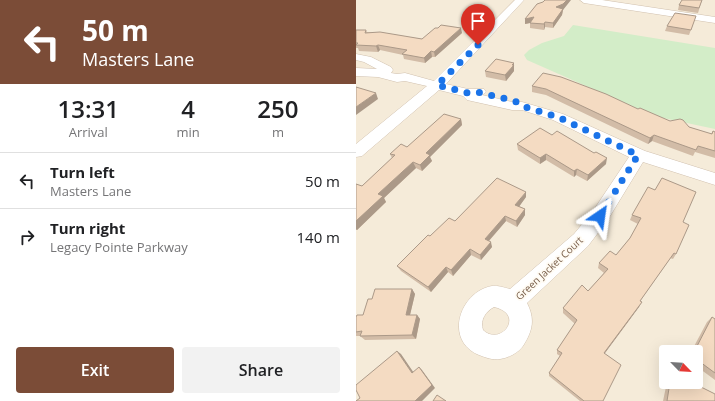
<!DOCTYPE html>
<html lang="en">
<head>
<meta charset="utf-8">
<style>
	body { margin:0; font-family:"Open Sans",sans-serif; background:#f2f2f2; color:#202124; height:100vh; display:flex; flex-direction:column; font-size:15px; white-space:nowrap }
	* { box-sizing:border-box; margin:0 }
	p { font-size:13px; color:#757577 }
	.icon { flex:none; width:22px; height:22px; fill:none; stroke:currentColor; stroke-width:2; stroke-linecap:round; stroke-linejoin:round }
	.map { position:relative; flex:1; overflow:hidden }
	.side { display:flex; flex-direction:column; background:#fff; width:356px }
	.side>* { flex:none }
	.banner { background:#7b4c37; color:#fff; overflow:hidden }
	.needle { width:26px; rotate:115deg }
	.tools { position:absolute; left:303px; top:345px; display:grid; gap:8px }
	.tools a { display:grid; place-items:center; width:44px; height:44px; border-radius:4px; background:#fff; box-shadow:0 4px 16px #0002; font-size:20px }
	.pin { position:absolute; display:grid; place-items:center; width:34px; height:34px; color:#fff; margin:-41px -17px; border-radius:50% 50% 50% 0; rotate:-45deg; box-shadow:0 0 4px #0007 }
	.pin .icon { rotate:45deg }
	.me { position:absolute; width:44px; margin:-22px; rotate:32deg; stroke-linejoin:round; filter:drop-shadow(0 0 3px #0008) }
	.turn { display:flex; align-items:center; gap:14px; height:84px; padding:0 16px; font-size:18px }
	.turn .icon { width:52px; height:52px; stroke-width:2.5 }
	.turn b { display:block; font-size:28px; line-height:34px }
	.eta { display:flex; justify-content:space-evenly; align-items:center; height:68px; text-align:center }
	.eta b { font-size:24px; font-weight:600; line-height:28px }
	.cta { display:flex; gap:8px; margin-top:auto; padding:8px 16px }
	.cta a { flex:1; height:46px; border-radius:4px; background:#7b4c37; color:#fff; font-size:16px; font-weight:600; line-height:46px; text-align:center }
	.cta a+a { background:#f2f2f2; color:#202124 }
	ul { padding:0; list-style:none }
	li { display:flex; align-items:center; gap:12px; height:56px; padding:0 16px; border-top:1px solid #e0e0e0 }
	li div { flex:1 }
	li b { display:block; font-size:15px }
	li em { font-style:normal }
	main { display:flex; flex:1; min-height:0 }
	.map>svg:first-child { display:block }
	.residential { fill:#f5ebd9; fill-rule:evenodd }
	.green { fill:#d3edc8 }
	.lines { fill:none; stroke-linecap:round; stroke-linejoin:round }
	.minor-casing { stroke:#d1c1af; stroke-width:1 }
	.minor { fill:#fff; fill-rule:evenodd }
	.wall { fill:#d2bca7 }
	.shaded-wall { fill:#ab9988 }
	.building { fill:#f4dbc2; stroke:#ab9988 }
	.route { stroke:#1a73e8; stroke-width:7; stroke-dasharray:0 12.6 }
	.labels { text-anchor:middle; stroke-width:3.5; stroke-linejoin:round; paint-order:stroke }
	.street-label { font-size:10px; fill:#7b614c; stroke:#fffbf3 }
</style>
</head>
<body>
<main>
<section class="side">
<div class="banner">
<div class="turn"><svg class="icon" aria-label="left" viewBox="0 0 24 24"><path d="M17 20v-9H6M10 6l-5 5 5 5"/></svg><div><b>50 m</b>Masters Lane</div></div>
</div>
<div class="eta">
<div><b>13:31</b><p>Arrival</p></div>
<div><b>4</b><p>min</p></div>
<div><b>250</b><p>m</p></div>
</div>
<ul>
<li><svg class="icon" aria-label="left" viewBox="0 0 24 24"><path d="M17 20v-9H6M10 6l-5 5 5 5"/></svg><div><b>Turn left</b><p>Masters Lane</p></div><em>50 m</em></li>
<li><svg class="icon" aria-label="right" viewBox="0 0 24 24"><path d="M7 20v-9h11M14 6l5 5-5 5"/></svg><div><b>Turn right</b><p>Legacy Pointe Parkway</p></div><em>140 m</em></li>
</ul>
<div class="cta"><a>Exit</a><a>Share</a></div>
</section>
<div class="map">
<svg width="359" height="401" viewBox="0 0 359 401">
	<rect width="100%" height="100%" fill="#fdf8eb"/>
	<path class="residential" d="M0,0H359V401H0ZM310,352H340V382H310Z"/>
	<path class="green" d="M217,25L359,48V129L298,116L171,60L168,55L173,50L186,43L208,36Z"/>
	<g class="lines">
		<defs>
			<path id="minor" d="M159,0H168L90,84L112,89H128L130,92L126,95L156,102H166L207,114L289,151L359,173V185L287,162L251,221L232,246L171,303C179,319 177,330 167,346C162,353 152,358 144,359C136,360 131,358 123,355C88,341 103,292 136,286C141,285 149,288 154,289L218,234L237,211L273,157L197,120L166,110H156L111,100L107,96L83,90L6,156L0,157V144L71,86L49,81L41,82L22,77L0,76V68L21,69L8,62L0,60V54L15,57L35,67L37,70L35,73L41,74L49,73L78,81ZM138,307C170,314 145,347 127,330C124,320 129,312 138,307Z
				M224,0H246L359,17V23L228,3Z"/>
		</defs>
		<use href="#minor" class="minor-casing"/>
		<use href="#minor" class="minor"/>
	</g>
	<path class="wall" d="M346,0L342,13L322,10L323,5Z
		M207,10L206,15L197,28L189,27L188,30L174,28V23L169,24V19Z
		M340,16L333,35L309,31L311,26Z
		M0,30H10L11,32L66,39L106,33L79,57H76L69,63L48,59L47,55L24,50L22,52L3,51L2,48H0Z
		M158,63V71L150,81L130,77L129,71Z
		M176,86L282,109L314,121L355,134L357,131L359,132V158L339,152L337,156L296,141L292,144L190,95L176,92Z
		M105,119L106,125L74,157L76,161L66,171L60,168L28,198L30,202L1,230H0V184L6,186L36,158L34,154L51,147Z
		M196,135L250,164L231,181L220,175L218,177L190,160L184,164L162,150L161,144Z
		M170,197L163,206L169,209V215L161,227L150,221L133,241L136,247L125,260L115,255L97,276L92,272L75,292L45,271L41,266L74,236Z
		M276,215L327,222L320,254L317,259L314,258L284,301L283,307L249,353L247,401H224L193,376V373L204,356L201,354V350L219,324L207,313V308L232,291L248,273L242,268L243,263L260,255L274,238L282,224L274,220Z
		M56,289L59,294L54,315H61L64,319L60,339L9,340L4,336H5H0V332L7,315L16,299Z
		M356,317L359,319V380L340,366V352H335L351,322Z
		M311,382H335L359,401H307Z"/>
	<path class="shaded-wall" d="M211,0H215L207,10L206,15L197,28V23L200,7Z
		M178,17L174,23L169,24V19Z
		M189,22V27L188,30V24Z
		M105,28L106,33L79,57L78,52Z
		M22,45L24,50L22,52L20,46Z
		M75,51L76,57L69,63L68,58Z
		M158,63V71L150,81L149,75Z
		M20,93L22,99L0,115V107Z
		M105,119L106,125L74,157L76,161L66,171L64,165L70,153Z
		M298,135L296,141L292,144L294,138Z
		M190,154V160L184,164V158Z
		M251,158L250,164L231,181L232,175Z
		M57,162L60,168L28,198L30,202L1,230L0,229V221L22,194Z
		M221,169L220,175L218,177V171Z
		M170,192V197L160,211L159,205Z
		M169,209V215L161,227L160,221Z
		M149,216L150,221L130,244L129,239Z
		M135,242L136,247L125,260L124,255Z
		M114,249L115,255L97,276L95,270Z
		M318,253L314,258L281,305L284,301Z
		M90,267L92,272L75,292L72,287Z
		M56,289L59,294L53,319L50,315Z
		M286,302L283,307L246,357L248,353Z
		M61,315L64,319L60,339L56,335Z
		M41,351L45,354L60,376L56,373Z
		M63,367L66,370L79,388L66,401H59Z"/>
	<path class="building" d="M189,0H211L207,4L200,7L207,9L197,23L189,22L188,24L174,23L178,17L169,19L181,4L187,2Z
		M326,0H346L343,8L323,5Z
		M319,13L340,16L335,30L311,26Z
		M85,25L105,28L78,52L75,51L68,58L46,54L51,50L22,45L20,46L0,45L2,43H0V30H10L9,33L24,32L66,39L79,28H82Z
		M140,59L158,63L156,65H158L149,75L129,71Z
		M187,73L205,77L250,94L282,109L284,108L314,121L324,119L327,120L333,127L356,134L357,131L359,132V151L342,146L340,150L298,135L294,138L190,89L176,86Z
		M0,87L20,93L0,107Z
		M88,114L105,119L70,153L74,155L64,165L57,162L22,194L27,196L0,221V184L6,186L39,155L34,154L45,144L51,147Z
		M184,128L196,135L201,131L238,153L240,152L251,158L232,175L221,169L218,171L190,154L184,158L161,144Z
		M141,178L170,192L159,205L169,209L160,221L149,216L129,239L135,242L124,255L114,249L95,270L90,267L72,287L41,266L72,235L74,236L93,218L99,221Z
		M306,178L340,192L327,222L333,225L320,254L318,253L284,301L286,302L248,353L265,365L247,401H228L193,373L206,353L201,350L221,320L207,308L226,285L232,291L252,269L243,263L254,251L260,255L274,238L285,218L276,215L292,187L299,190Z
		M19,289H56L50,315H61L56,335L4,336L6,331L0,332V317L1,315H7L12,299H16Z
		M356,317L359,319V373L340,359V352H338Z
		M41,351L56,373L63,367L76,385L59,401H0L4,398L0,390V385Z
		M314,382H335L359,394V401H311Z
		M81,395L90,401H77Z"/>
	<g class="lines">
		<path class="route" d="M122,45L81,85L112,93L121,92L159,101L166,106L202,117L282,155L244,216"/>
	</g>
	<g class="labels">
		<g class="street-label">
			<text transform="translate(193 268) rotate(-43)" y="4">Green Jacket Court</text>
		</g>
	</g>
</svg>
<div class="tools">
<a><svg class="needle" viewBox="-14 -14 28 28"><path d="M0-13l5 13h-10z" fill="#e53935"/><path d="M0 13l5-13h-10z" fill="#757577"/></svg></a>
</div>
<div class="pin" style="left:122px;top:45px;background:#d93025"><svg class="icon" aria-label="arrive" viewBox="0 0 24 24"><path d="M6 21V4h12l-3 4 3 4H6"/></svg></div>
<svg class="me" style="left:244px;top:216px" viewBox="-20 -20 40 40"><path d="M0-17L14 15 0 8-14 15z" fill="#1a73e8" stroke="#fff" stroke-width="4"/></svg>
</div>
</main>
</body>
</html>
